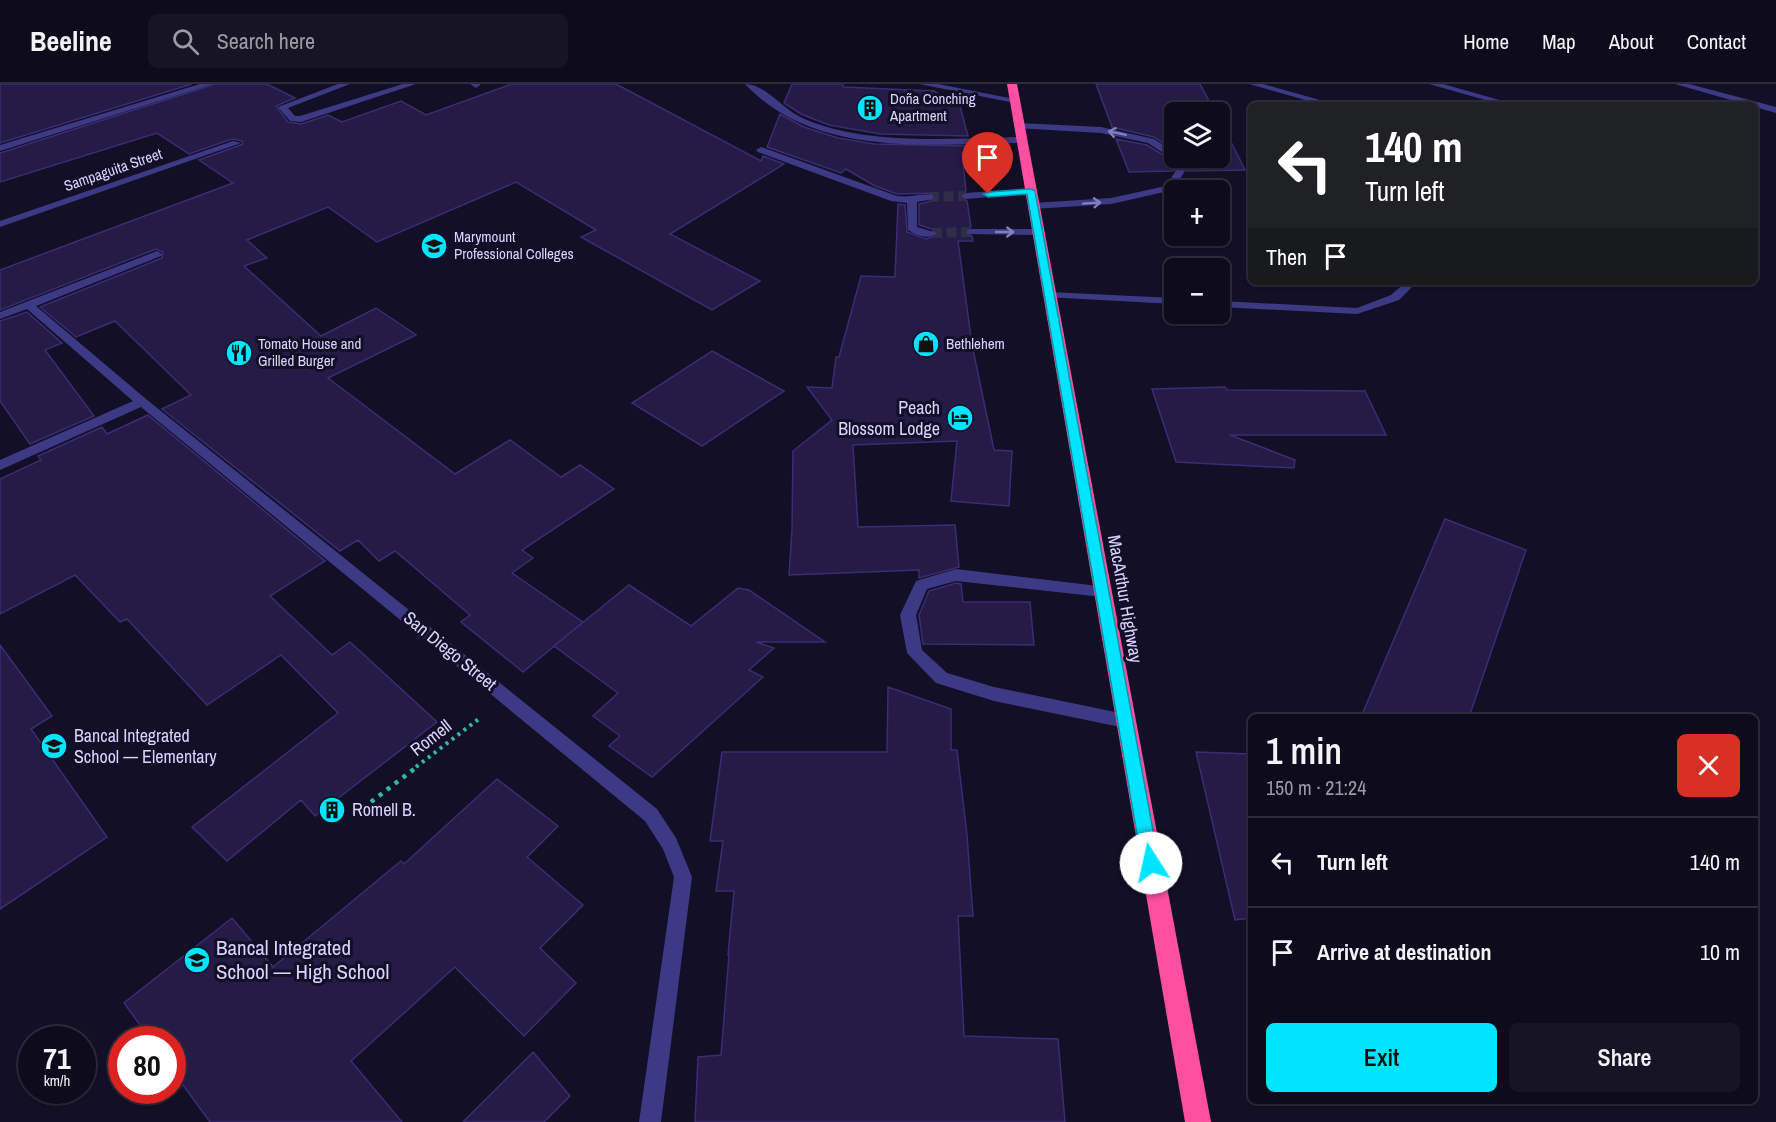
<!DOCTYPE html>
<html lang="en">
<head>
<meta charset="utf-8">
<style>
	body { margin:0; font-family:"Archivo Narrow",sans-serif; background:#171425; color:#f1f3f6; height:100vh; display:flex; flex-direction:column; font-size:22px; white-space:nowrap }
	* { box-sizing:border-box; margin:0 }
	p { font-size:20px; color:#9b9ba3 }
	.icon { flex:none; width:33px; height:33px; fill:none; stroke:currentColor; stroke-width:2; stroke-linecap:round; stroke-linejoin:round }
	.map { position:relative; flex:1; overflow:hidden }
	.panel { position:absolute; left:1248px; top:630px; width:510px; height:390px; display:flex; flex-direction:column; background:#0e0b1c; border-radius:9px; box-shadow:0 2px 4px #0004,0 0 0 2px #2e2b3b }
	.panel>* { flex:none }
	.banner { position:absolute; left:1248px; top:18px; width:510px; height:183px; border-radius:9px; box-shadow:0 2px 4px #0004,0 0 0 2px #2e2b3b; background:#202124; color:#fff; overflow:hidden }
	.tools { position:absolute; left:1164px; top:18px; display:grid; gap:12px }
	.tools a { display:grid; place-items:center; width:66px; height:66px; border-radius:9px; background:#0e0b1c; box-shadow:0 2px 4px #0004,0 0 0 2px #2e2b3b; font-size:30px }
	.speed { position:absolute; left:18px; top:942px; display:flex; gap:12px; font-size:30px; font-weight:700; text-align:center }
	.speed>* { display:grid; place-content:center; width:78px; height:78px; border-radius:50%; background:#0e0b1c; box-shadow:0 2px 4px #0004,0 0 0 2px #2e2b3b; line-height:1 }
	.speed small { font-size:15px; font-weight:400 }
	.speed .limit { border:9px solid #d22; background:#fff; color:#111 }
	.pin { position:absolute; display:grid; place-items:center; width:51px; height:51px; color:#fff; margin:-62px -26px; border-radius:50% 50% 50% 0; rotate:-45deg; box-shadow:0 0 6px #0007 }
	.pin .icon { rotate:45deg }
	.me { position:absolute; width:66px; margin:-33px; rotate:350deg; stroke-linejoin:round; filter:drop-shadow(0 0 4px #0008) }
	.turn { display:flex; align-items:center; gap:21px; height:126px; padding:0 18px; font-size:27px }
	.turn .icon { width:78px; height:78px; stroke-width:2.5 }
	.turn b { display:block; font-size:42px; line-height:51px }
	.then { display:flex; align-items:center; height:57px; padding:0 18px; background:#0003; gap:12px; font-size:22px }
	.round { display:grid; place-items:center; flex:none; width:63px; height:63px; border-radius:9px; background:#171425 }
	.head { display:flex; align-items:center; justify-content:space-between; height:102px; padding:0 18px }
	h1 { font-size:36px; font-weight:600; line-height:45px }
	.action { display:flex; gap:12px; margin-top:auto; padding:12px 18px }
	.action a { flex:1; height:69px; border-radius:9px; background:#00e5ff; color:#111; font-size:24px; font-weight:600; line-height:69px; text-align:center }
	.action a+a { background:#171425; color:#f1f3f6 }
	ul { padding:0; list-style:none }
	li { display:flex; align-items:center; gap:18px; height:90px; padding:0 18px; border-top:2px solid #2e2b3b }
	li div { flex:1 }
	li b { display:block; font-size:22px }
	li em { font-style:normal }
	header { display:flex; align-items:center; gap:36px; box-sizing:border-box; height:84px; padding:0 30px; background:#0e0b1c; border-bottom:2px solid #2e2b3b }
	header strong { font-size:28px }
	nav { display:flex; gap:33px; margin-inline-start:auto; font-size:21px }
	.search { width:420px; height:54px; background:#171425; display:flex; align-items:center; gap:15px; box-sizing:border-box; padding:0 21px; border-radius:9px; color:#9b9ba3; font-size:22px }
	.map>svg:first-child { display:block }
	.building { fill:#241b47; stroke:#3b2d73; stroke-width:1.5 }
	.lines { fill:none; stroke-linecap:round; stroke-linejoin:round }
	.minor-tunnel { stroke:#312d47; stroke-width:10; stroke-dasharray:10 4.5; stroke-linecap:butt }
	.path-far1 { stroke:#2fb8b0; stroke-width:4; stroke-dasharray:3 4.5; stroke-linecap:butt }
	.path { stroke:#2fb8b0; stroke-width:4.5; stroke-dasharray:4 6; stroke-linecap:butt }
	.minor { fill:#3d3a85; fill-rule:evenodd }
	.highway { fill:#ff4fa3; fill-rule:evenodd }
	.oneway { stroke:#837fbc }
	.route { fill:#00e5ff; stroke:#0095a6; stroke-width:1.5 }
	.labels { text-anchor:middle; stroke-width:6; stroke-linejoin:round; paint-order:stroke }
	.far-poi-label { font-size:15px; fill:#d9d4ff; stroke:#130f26; text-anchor:start }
	.far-street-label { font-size:15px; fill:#d9d4ff; stroke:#130f26 }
	.poi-label { font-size:18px; fill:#d9d4ff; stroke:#130f26; text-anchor:start }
	.street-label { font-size:18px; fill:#d9d4ff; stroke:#130f26 }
	.near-poi-label { font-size:21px; fill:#d9d4ff; stroke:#130f26; text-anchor:start }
</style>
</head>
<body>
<header>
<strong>Beeline</strong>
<div class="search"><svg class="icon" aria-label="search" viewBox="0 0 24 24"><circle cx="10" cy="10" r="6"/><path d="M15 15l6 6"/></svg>Search here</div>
<nav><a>Home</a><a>Map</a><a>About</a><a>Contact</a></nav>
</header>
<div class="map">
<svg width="1776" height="1038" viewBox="0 0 1776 1038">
	<rect width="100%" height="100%" fill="#130f26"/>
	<path class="building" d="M0,0H192L0,59Z
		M215,0H267L295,14L276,22L288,38L301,40L328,31L342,38L401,17L426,31L512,0H616L761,77L763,72L784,80L670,150L760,197L712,226L581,153L596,146L516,98L377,158L328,123L247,156L267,174L244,182L321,252L376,224L416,251L328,294L455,390L510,356L561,393L580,381L614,405L522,466L533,474L512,489L583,538L523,588L461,538L470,531L395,467L379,477L358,456L340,467L162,325L191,311L115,237L76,253L40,223L162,174L163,168L156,165L0,226V186L233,99L199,76L243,60L242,57L232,55L189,70L157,49L0,98V69Z
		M792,0H843V3L934,7L960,22L968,52L881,50L829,41L801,30L784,19Z
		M1096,0H1200L1215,28H1174V66L1154,53L1112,43Z
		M780,30L804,43L838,54L874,60L971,62V65L962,69L966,107L959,113L967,117L971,143L965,145V150L972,152L973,157H958L972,261L994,366L1012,367L1009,422L951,417L957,357L853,361L858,443L955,441L959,483L919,494V486L789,491L792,446L793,367L832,336L807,303L832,304L836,273H839L861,192L895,193L898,120L905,121L907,148L926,155L939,150L938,147L919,141V120L935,116V109L897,110L875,102L846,85L841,89L767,63Z
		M1220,36L1245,86L1187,87L1179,82L1173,87L1129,88L1116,55L1147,61L1168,74H1220Z
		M27,228L62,259L45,266L94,332L30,360L0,317V237Z
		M712,267L784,307L702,362L632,319Z
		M1225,303L1227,306L1365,307L1386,351H1230L1295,376L1294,384L1176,378L1152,305Z
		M148,331L325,477L270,512L332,571L350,558L437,638L315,732L301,716L227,777L192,743L338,629L281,571L207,621L127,535L120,538L75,491L0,530V395L41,376L38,372L102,343L107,350Z
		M1445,435L1526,466L1469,633H1361Z
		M956,499L961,500L963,518H1030L1034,561L923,560L919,531L929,507Z
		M629,501L691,542L738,504L749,506L825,558H756L774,564L749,586L763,593L652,693L609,662L620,652L593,632L618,609L554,562Z
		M0,561L52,632L31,645L107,753L0,825Z
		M888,603L951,625V666H957L967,751L973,832H958L964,952L1058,955L1065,1038H695L698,973L721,971L729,871H728L734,807H716L723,757H710L722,668H887Z
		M1196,668L1251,670V834L1235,836Z
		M497,695L558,742L527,773L583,821L540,864L576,899L524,952L455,883L351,977L402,1038H210L172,986V956H151L124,919L232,834L273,883L401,777L404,780Z
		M533,968L570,1012L544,1038H463Z"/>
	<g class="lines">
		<path class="minor-tunnel" d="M1171,70L1180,87
			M929,113L966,112
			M932,149L971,148"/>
		<path class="path-far1" d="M416,683L480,634"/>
		<path class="path" d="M371,718L418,682"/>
		<path class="minor" d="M200,0H213L0,67V61Z
			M338,0H350L288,24L295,32H300L403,0H416L301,38L290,37L278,23Z
			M470,0H480V1L476,4Z
			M745,0C763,0 779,20 795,30C807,37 820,41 834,45C895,60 960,54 1022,53L1027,56L1022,59C929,60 815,74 745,0Z
			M919,0H938L1019,16L1015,19Z
			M1249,0H1263L1327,18L1323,21Z
			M1429,0H1443L1517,21H1503Z
			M1675,0H1689L1776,23V29Z
			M1019,39L1101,43L1154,55L1174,68V72H1168L1148,59L1101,49L1016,44L1014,42Z
			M233,57L241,59L0,143V137Z
			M761,63L897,112C910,114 919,109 933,111V115L917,118V143L937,149C929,156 917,152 908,146L907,119L891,117L758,68L756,66Z
			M1180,84L1185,87L1173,106L1111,120L1033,125L1028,122L1033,119L1111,114L1166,102L1177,85Z
			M1031,104L1034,105V109L966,115L961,112L966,109Z
			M971,145H1038L1043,148L1038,151L967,150V146Z
			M157,167L162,170L161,172L36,222L146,315L657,725L676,754L692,793L661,1038H639L674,793L663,765L645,737L141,323L0,386V376L133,317L27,225L0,235V228Z
			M1406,198H1417L1399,216L1357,230L1220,223V217L1357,224L1391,211Z
			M1049,208L1174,214V220L1045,213L1043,211Z
			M956,485L1107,503L1109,507L1107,511L1102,513L956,497L927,505L916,531L922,566L947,589L994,603L1125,630L1131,632L1133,637L1131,642L1125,644L994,617L936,599L907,569L900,531L916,497Z"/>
		<path class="highway" d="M1007,0H1017L1211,1038H1185Z"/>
	</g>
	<defs><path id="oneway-shaft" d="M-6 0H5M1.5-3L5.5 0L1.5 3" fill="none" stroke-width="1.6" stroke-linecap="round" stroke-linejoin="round" transform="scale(1.5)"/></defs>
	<g class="oneway">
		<use href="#oneway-shaft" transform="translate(1117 49) rotate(-168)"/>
		<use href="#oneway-shaft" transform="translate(1092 119) rotate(-4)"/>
		<use href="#oneway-shaft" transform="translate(1005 148)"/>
	</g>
	<path class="route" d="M1031,105L1035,107L1159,779L1157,784L1151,787L1145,784L1142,779L1027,110L988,113L983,110L988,108Z"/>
	<defs>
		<symbol id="building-disc" viewBox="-11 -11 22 22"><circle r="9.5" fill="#00e5ff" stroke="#130f26"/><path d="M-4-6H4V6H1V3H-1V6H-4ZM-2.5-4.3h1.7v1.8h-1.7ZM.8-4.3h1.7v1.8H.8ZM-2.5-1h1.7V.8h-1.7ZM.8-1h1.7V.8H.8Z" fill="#111"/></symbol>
		<symbol id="university-disc" viewBox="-11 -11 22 22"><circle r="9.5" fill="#00e5ff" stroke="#130f26"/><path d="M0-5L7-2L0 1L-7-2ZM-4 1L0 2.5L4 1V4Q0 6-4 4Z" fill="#111"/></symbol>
		<symbol id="shop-disc" viewBox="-11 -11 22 22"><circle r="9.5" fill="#00e5ff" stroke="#130f26"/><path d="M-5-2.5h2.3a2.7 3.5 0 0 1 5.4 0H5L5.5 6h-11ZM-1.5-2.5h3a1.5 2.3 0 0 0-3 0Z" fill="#111"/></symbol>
		<symbol id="restaurant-disc" viewBox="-11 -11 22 22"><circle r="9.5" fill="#00e5ff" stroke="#130f26"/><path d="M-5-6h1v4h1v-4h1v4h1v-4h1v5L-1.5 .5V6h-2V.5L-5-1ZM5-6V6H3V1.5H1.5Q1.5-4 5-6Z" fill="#111"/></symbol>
		<symbol id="hotel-disc" viewBox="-11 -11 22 22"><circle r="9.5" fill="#00e5ff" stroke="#130f26"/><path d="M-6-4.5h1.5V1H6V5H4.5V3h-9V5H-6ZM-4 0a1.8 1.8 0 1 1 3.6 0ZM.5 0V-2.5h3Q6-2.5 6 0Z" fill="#111"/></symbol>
		<symbol id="school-disc" viewBox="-11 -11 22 22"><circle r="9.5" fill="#00e5ff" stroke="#130f26"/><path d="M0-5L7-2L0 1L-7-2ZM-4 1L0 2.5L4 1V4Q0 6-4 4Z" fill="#111"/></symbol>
	</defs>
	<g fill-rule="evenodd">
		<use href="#building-disc" x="855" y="9" width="30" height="30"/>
		<use href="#university-disc" x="419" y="147" width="30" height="30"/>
		<use href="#shop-disc" x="911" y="245" width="30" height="30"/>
		<use href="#restaurant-disc" x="224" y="254" width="30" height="30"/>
		<use href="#hotel-disc" x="945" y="319" width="30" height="30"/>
		<use href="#school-disc" x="39" y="647" width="30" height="30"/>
		<use href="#building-disc" x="317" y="711" width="30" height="30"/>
		<use href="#school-disc" x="182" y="861" width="30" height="30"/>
	</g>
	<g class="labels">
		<g class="far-poi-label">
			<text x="890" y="20">Doña Conching<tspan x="890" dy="17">Apartment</tspan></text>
			<text x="454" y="158">Marymount<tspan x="454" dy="17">Professional Colleges</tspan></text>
			<text x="258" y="265">Tomato House and<tspan x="258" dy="17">Grilled Burger</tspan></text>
			<text x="946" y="265">Bethlehem</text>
		</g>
		<g class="far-street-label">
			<text transform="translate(113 86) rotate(-19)" y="5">Sampaguita Street</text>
		</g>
		<g class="poi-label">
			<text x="940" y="330" text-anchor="end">Peach<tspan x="940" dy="21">Blossom Lodge</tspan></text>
			<text x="74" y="658">Bancal Integrated<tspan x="74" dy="21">School — Elementary</tspan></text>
			<text x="352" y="732">Romell B.</text>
		</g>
		<g class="street-label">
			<text transform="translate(1125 515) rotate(80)" y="6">MacArthur Highway</text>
			<text transform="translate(450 567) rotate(39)" y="6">San Diego Street</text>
			<text transform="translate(431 654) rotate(-38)" y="6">Romell</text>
		</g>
		<g class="near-poi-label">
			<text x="216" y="871">Bancal Integrated<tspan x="216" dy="24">School — High School</tspan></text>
		</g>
	</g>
</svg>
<div class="tools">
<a><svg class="icon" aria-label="layers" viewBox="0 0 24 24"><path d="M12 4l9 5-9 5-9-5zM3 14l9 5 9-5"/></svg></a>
<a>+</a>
<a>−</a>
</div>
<div class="speed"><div>71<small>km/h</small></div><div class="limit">80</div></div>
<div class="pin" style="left:988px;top:110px;background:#d93025"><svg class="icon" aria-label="arrive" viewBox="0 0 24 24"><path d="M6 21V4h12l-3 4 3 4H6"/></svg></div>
<svg class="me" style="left:1151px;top:779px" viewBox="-20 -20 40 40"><circle r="19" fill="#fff"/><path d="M0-13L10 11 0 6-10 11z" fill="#00e5ff"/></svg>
<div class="banner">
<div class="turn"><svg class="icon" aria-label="left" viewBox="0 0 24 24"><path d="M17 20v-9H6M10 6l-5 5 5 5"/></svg><div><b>140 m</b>Turn left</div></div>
<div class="then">Then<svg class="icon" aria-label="arrive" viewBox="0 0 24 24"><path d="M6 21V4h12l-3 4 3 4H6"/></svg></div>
</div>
<section class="panel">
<div class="head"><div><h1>1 min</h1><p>150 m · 21:24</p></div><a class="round" style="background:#d93025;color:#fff"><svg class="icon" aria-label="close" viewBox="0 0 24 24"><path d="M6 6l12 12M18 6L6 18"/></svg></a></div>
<ul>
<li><svg class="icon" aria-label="left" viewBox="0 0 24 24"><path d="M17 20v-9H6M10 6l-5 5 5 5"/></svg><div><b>Turn left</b></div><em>140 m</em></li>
<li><svg class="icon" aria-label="arrive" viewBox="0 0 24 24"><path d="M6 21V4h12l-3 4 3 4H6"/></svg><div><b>Arrive at destination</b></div><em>10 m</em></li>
</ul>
<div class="action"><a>Exit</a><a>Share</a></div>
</section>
</div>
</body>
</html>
